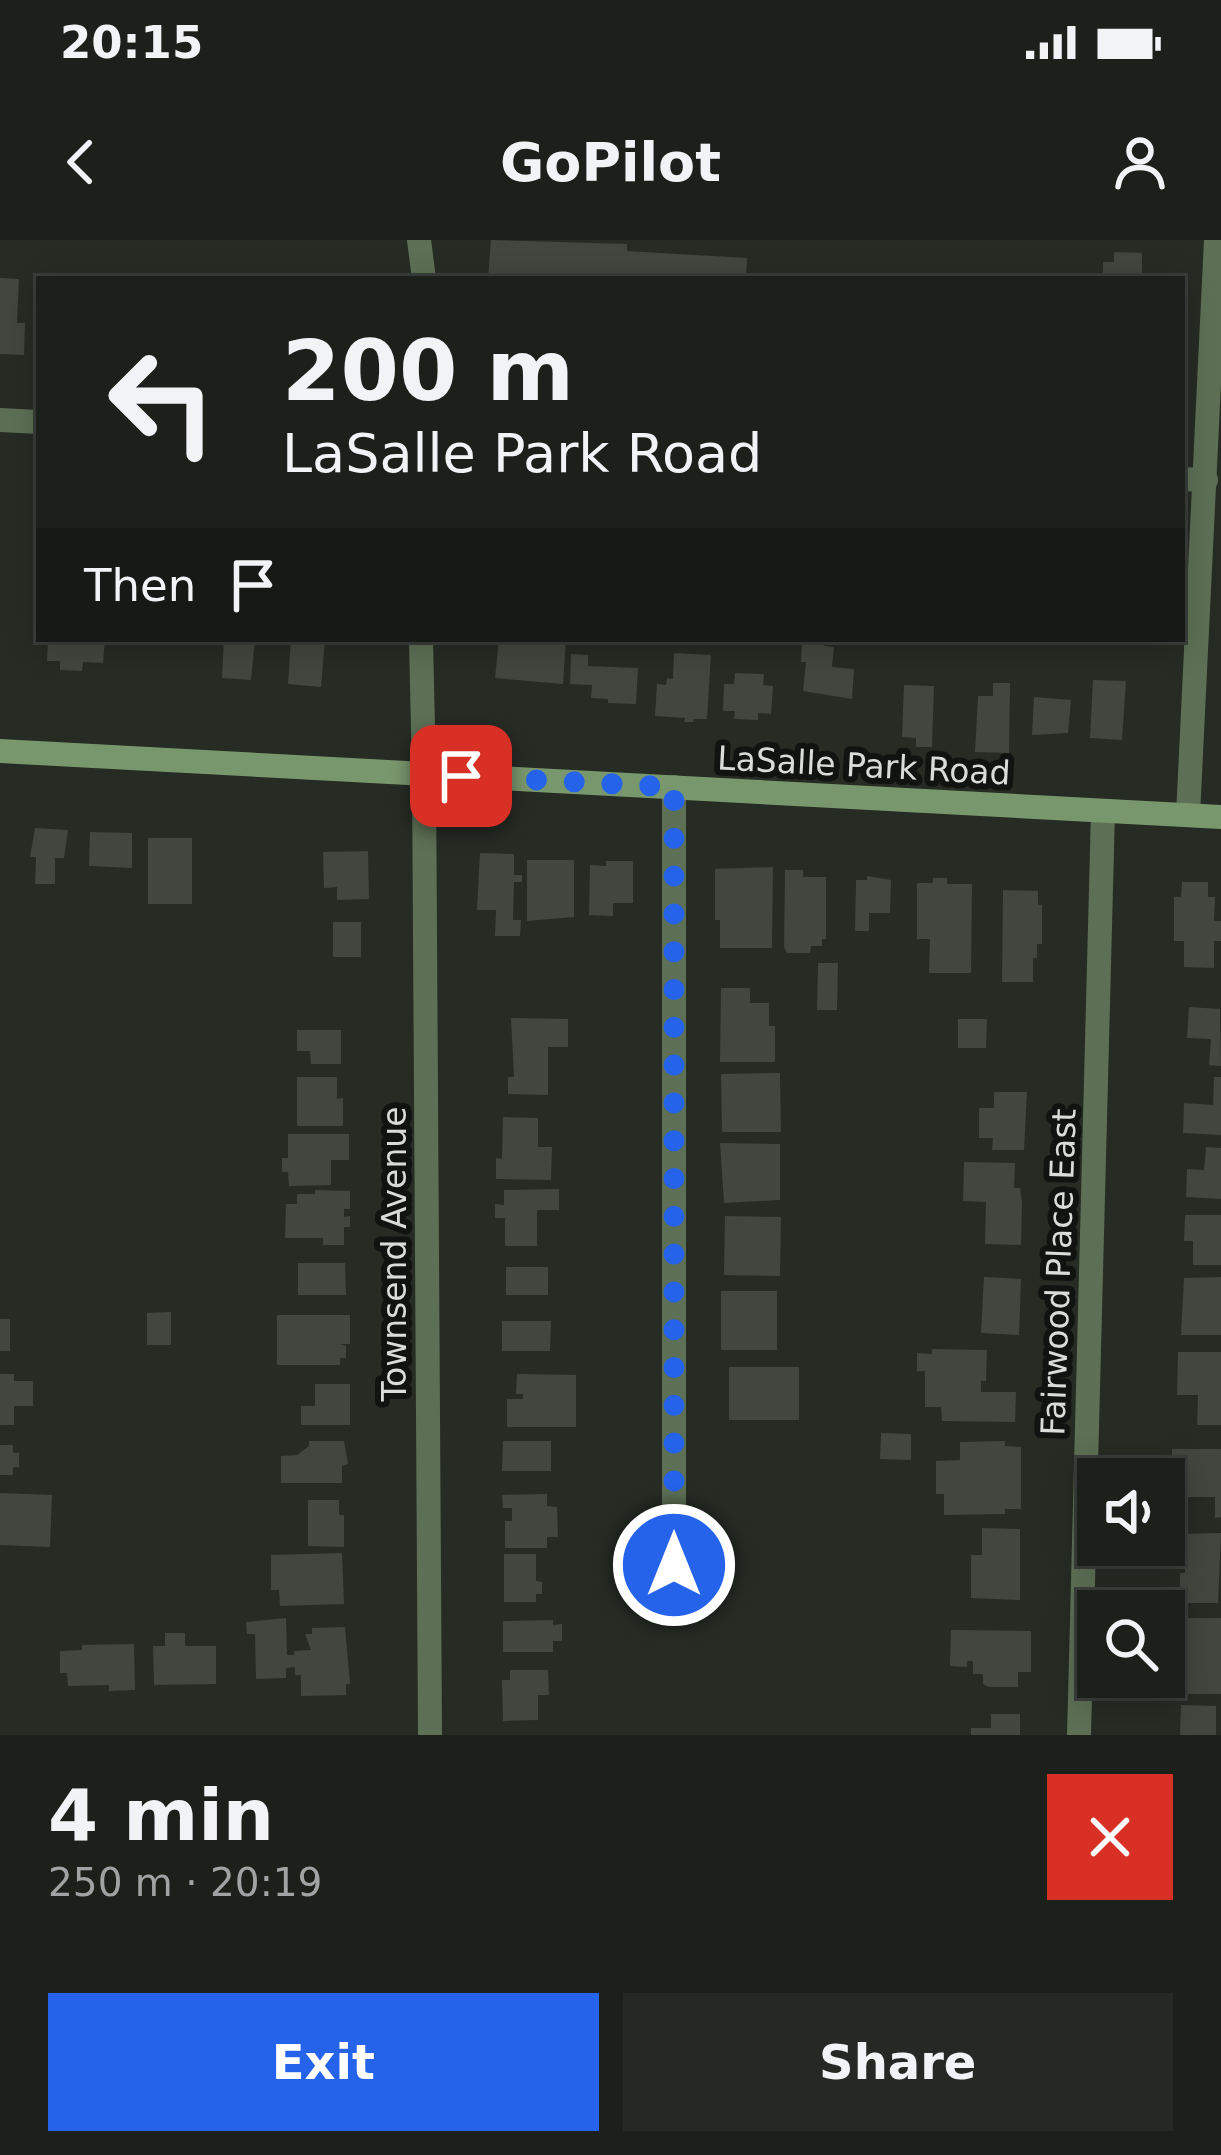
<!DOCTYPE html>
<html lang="en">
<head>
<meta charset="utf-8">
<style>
	body { margin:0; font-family:"DejaVu Sans",sans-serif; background:#252824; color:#f1f3f6; height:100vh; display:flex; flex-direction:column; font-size:45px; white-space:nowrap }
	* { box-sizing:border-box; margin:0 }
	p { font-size:39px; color:#a0a3a3 }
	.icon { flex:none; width:66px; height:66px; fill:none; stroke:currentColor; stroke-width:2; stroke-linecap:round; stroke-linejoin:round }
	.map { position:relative; height:1495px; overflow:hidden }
	.sheet { display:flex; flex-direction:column; background:#1c201b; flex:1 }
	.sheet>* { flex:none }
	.banner { position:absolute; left:36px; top:36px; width:1149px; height:366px; border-radius:0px; box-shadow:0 6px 30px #0003,0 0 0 3px #3a3e3a; background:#1c201b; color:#f1f3f6; overflow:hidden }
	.tools { position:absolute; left:1077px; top:1218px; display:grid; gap:24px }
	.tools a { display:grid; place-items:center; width:108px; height:108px; border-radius:0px; background:#1c201b; box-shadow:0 6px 30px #0003,0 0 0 3px #3a3e3a; font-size:60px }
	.pin { position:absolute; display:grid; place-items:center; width:102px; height:102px; color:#fff; margin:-51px; border-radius:24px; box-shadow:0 6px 18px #0006 }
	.me { position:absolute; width:132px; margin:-66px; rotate:0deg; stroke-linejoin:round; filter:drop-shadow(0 0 9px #0008) }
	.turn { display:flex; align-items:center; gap:42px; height:252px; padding:0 48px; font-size:54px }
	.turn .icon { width:156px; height:156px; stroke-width:2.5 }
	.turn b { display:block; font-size:84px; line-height:102px }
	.then { display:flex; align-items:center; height:114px; padding:0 48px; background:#0003; gap:24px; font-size:45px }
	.round { display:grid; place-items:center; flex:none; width:126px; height:126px; border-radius:0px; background:#252824 }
	.summary { display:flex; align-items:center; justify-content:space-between; height:204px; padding:0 48px }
	h1 { font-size:72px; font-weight:700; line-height:90px }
	.button { display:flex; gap:24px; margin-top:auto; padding:24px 48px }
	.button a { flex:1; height:138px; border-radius:0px; background:#2563eb; color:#fff; font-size:48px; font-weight:700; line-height:138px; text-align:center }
	.button a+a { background:#252824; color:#f1f3f6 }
	.status { display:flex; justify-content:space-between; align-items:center; height:84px; padding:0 60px; background:#1c201b; direction:ltr }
	.status svg { height:33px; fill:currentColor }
	header { display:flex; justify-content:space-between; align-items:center; height:156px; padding:0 48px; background:#1c201b; font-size:54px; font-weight:700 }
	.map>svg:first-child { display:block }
	.building { fill:#41473f }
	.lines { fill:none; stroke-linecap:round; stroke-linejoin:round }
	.minor { stroke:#5d7055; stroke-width:24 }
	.tertiary { stroke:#5d7055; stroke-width:24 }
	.secondary { stroke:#79976d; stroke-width:24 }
	.route { stroke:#2563eb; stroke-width:21; stroke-dasharray:0 37.8 }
	.labels { text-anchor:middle; stroke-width:12; stroke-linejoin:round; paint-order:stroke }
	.street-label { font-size:33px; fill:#d9ddd8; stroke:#111310 }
</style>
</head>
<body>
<div class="status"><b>20:15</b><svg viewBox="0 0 49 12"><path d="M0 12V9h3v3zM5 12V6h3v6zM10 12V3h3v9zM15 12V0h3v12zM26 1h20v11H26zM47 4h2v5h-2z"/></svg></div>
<header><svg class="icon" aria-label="back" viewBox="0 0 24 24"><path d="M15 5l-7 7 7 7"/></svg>GoPilot<svg class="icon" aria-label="person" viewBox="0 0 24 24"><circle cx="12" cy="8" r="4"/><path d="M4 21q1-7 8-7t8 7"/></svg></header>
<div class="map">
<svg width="1221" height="1495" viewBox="0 0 1221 1495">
	<rect width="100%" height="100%" fill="#262b24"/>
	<path class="building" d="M491,0L627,4V11L747,18L746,39H488Z
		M1114,12L1142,13V39H1103V22H1114Z
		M0,38L19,39L17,83H25L24,115L0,114Z
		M48,399H105L103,423L83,422L82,431L60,430V421H47Z
		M224,399H255L251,440L222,438Z
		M291,399H325L321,447L288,444Z
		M499,399H566L563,444L495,438Z
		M812,399H824V406L834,407L832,427L854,429L852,459L803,451L806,422H801L802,404L811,405Z
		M674,413L711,415L707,479H694L693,482H684L685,478L655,476L657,444L666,445L667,438L673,439Z
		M571,414L588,415V426L638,428L636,464L608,463V459L591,458L592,445L570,444Z
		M735,433L764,434L763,445L773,446L771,474L758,473V480L734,479L735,471H723L724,444H734Z
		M1093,440L1126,441L1122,500L1090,498Z
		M993,443H1010L1009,513L975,512L978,456H993Z
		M904,445L934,446L932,507H916V498L902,497Z
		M1034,457L1071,460L1068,493L1032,495Z
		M35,588L68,590L64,618H55V644H35L36,617H30Z
		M90,592L132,593V628L89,626Z
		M148,598H192V664H148Z
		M368,611L369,659L337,660V647L324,648L323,612Z
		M480,613L514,614V635H522V642H514L513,680H521L520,696H495L496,670H477Z
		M527,620H574V677L527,681Z
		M606,621H633V663H613V676L589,675L590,625L606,626Z
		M773,627L772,708H720V680H715V629Z
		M785,630H803V637H826V699H822V706H811L810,713H787L784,707Z
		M867,636L891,640L890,673H869V691H855L856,640H867Z
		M933,638H947V644H972L971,733H929L930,699H917V643H933Z
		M1182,642H1208V657H1215L1214,681H1221V701H1214V728L1184,727V701H1174V657H1181Z
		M1003,650L1038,651V665H1042V704H1037V718H1033V742H1002Z
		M333,682H361V717H333Z
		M818,723H838L837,770H817Z
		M721,748H750V763H769V786H775V822H720Z
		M1189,767L1220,769L1221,826L1209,825L1211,799L1187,798Z
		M511,778L568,779V807H548V855L508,854V837H514Z
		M958,779H987L986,808H958Z
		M297,790H341V824H311L310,811H297Z
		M780,833L781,892H722L721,834Z
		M297,837H337V859L343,858V886H297Z
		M1214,837H1221V895L1183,893L1184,863L1213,865Z
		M994,852H1027L1024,910H992L993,898H979V868H994Z
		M503,877L538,878V907H552L551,940L496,939V918L502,919Z
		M288,894H349V920H331V945L289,946L288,932H282V918H288Z
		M720,903L780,904V960L724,963Z
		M1206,907L1221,908V959L1186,957L1187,929L1204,930Z
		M964,922L1015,923L1014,948H1020L1022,963L1021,1005L985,1004L986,962L963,961Z
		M559,949V970H537V1006H505V978H495V964L504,965V950Z
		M315,950L350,951V969H344V977L350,976V987H344V1005H323V998H285L286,964H297V954H315Z
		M1185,975H1221V1025H1193V1001H1184Z
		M725,976L781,977L780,1036L724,1035Z
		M298,1023H345L346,1055H298Z
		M506,1027H548V1055H506Z
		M984,1037L1021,1039L1019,1095L981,1093Z
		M1221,1037V1095H1181L1184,1038Z
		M721,1051H777V1110H721Z
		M171,1072V1105H147V1073Z
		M277,1075H350V1104H340L346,1106V1118H340V1125H277Z
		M0,1079H10V1111H0Z
		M502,1081H551L550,1111H502Z
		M932,1109L987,1110L986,1141H981V1152H1016L1015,1182L942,1181L941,1167H925V1131H917V1113L932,1114Z
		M1178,1112H1221V1185H1197L1198,1155H1177Z
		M729,1127H799V1180H729Z
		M0,1134H14V1141H33V1166H14V1185H0Z
		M517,1134L576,1135V1187H507V1159H523V1154H516Z
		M315,1144H350V1185H301V1166H315Z
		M881,1193L911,1194V1220L880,1219Z
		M309,1201H344L348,1224L342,1226V1243H281V1216L297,1215L309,1206Z
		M503,1201H551V1231H502Z
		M1005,1201V1206L1021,1207V1269H1005V1274L944,1275V1254H936V1221L960,1220V1202Z
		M0,1205H13V1213H19V1227H13V1235H0Z
		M1172,1209H1221V1277L1215,1278V1257H1172Z
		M0,1253L52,1255L50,1307L0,1305Z
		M547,1254V1266L557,1267L558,1297H547V1308H505V1281H512V1268H503L502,1255Z
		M308,1260H339V1275H344V1307L308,1306Z
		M982,1288L1020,1289V1360L971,1358V1315H982Z
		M1221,1293L1218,1363H1185V1347H1180V1333H1185V1324L1180,1323V1294Z
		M342,1313L344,1364L280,1366L279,1350H271V1315Z
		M504,1314H536V1341L542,1342V1354H536V1362H504Z
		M286,1378L287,1415H294V1411L311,1410L305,1394H312V1388L345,1387L350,1444H346V1455L301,1456V1435H295V1427L286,1428V1438L256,1439L255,1394H247L246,1382Z
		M1180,1378H1221V1454H1184Z
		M553,1380V1385L562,1384V1401H553V1412H503V1381Z
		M951,1390L1031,1391V1432H1018V1447H989L983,1444V1434H973V1421H967V1427L950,1426Z
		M165,1393H185V1406H216V1444L154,1445L153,1406H165Z
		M134,1404L135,1450L109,1451V1445L68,1446L67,1433H60V1411L82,1410V1405Z
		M510,1430H548L549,1455H538V1480L503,1481L502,1440H510Z
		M1181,1465L1216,1466V1495H1180Z
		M991,1474H1020V1495H971V1488H991Z"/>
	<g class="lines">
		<path class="minor" d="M419,0L424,39
			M0,180L39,182
			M1182,239L1206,240
			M421,399L424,534
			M674,547V1325L693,1371
			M1188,575L1216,0
			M1079,1495L1103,571"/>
		<path class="tertiary" d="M424,534L430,1495"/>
		<path class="secondary" d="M0,511L1221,577"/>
	</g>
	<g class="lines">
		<path class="route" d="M461,536L674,547V1325"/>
	</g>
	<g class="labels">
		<g class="street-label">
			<text transform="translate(864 525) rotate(3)" y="12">LaSalle Park Road</text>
			<text transform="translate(394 1014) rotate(-90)" y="12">Townsend Avenue</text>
			<text transform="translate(1058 1032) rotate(-88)" y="12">Fairwood Place East</text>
		</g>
	</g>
</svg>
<div class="tools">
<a><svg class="icon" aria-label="sound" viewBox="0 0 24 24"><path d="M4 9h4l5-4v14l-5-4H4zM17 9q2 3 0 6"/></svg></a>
<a><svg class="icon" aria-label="search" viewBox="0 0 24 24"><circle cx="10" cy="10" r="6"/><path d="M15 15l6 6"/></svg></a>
</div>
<div class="pin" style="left:461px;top:536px;background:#d93025"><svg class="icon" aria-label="arrive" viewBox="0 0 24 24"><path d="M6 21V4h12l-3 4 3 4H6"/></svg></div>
<svg class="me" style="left:674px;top:1325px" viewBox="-20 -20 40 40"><circle r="17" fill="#2563eb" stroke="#fff" stroke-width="3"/><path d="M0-11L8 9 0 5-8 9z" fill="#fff"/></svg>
<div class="banner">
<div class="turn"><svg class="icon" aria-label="left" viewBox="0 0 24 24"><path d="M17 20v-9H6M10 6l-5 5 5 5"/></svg><div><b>200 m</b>LaSalle Park Road</div></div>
<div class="then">Then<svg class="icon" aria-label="arrive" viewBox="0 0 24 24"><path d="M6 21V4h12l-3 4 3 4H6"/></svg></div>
</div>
</div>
<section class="sheet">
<div class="summary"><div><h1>4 min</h1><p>250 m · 20:19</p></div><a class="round" style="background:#d93025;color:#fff"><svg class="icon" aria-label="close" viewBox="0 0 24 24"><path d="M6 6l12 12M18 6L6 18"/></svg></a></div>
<div class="button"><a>Exit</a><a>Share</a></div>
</section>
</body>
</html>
